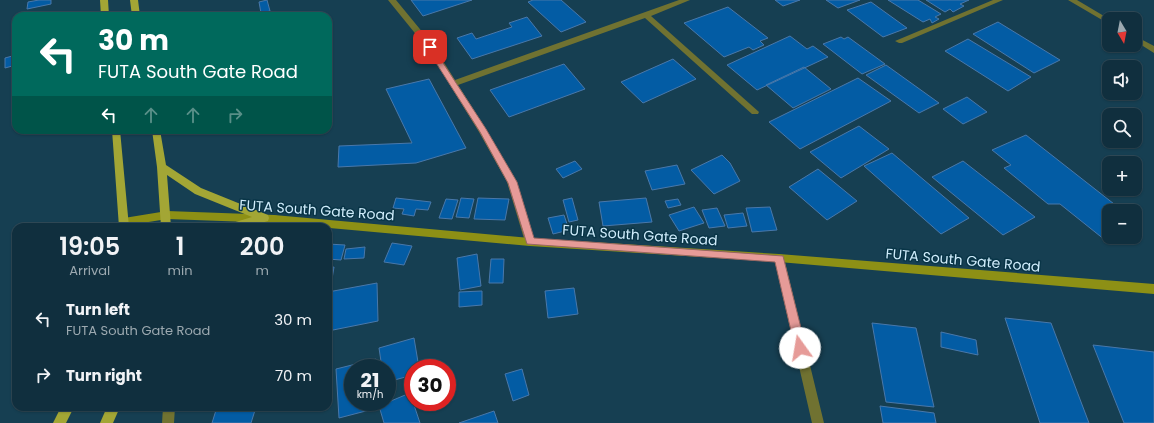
<!DOCTYPE html>
<html lang="en">
<head>
<meta charset="utf-8">
<style>
	body { margin:0; font-family:Poppins,sans-serif; background:#1e3b49; color:#f1f3f6; height:100vh; display:flex; flex-direction:column; font-size:15px; white-space:nowrap }
	* { box-sizing:border-box; margin:0 }
	p { font-size:13px; color:#9ca9b0 }
	.icon { flex:none; width:22px; height:22px; fill:none; stroke:currentColor; stroke-width:2; stroke-linecap:round; stroke-linejoin:round }
	.map { position:relative; flex:1; overflow:hidden }
	.drawer { position:absolute; left:12px; top:223px; width:320px; height:188px; display:flex; flex-direction:column; background:#102f3e; border-radius:12px; box-shadow:0 1px 3px #0004,0 0 0 1px #304a58 }
	.drawer>* { flex:none }
	.hud { position:absolute; left:12px; top:12px; width:320px; height:122px; border-radius:12px; box-shadow:0 1px 3px #0004,0 0 0 1px #304a58; background:#00695c; color:#fff; overflow:hidden }
	.needle { width:26px; rotate:170deg }
	.controls { position:absolute; left:1102px; top:12px; display:grid; gap:8px }
	.controls a { display:grid; place-items:center; width:40px; height:40px; border-radius:8px; background:#102f3e; box-shadow:0 1px 3px #0004,0 0 0 1px #304a58; font-size:20px }
	.speed { position:absolute; left:344px; top:359px; display:flex; gap:8px; font-size:20px; font-weight:700; text-align:center }
	.speed>* { display:grid; place-content:center; width:52px; height:52px; border-radius:50%; background:#102f3e; box-shadow:0 1px 3px #0004,0 0 0 1px #304a58; line-height:1 }
	.speed small { font-size:10px; font-weight:400 }
	.speed .limit { border:6px solid #d22; background:#fff; color:#111 }
	.pin { position:absolute; display:grid; place-items:center; width:34px; height:34px; color:#fff; margin:-17px; border-radius:8px; box-shadow:0 2px 6px #0006 }
	.me { position:absolute; width:44px; margin:-22px; rotate:347deg; stroke-linejoin:round; filter:drop-shadow(0 0 3px #0008) }
	.turn { display:flex; align-items:center; gap:14px; height:84px; padding:0 20px; font-size:18px }
	.turn .icon { width:52px; height:52px; stroke-width:2.5 }
	.turn b { display:block; font-size:28px; line-height:34px }
	.lanes { display:flex; align-items:center; height:38px; padding:0 20px; background:#0003; justify-content:center; gap:20px; direction:ltr }
	.lanes .off { opacity:.35 }
	.eta { display:flex; justify-content:space-evenly; align-items:center; height:68px; text-align:center }
	.eta b { font-size:24px; font-weight:600; line-height:28px }
	ul { padding:0; list-style:none }
	li { display:flex; align-items:center; gap:12px; height:56px; padding:0 20px }
	li div { flex:1 }
	li b { display:block; font-size:15px }
	li em { font-style:normal }
	.map>svg:first-child { display:block }
	.building { fill:#035ca4; stroke:#4978aa }
	.lines { fill:none; stroke-linecap:round; stroke-linejoin:round }
	.street { fill:#707231; fill-rule:evenodd }
	.secondary { fill:#8d9015; fill-rule:evenodd }
	.primary { fill:#a3a635; fill-rule:evenodd }
	.route { fill:#e69b98; stroke:#966563 }
	.labels { text-anchor:middle; stroke-width:3; stroke-linejoin:round; paint-order:stroke }
	.street-label { font-size:14px; fill:#d0edfc; stroke:#093547 }
</style>
</head>
<body>
<div class="map">
<svg width="1154" height="423" viewBox="0 0 1154 423">
	<rect width="100%" height="100%" fill="#163f52"/>
	<path class="building" d="M39,0H51V4L27,9L28,2Z
		M267,0L270,11L261,13L259,2Z
		M411,0H472L423,16Z
		M533,0H561L586,22L561,32L528,2Z
		M775,0H800L783,6Z
		M826,0H860L838,8Z
		M888,0H918L941,14L935,17L939,19L932,23L930,19L923,22Z
		M926,0H969L960,4L964,6L953,12L950,9L945,12Z
		M871,2L907,28L883,37L847,10Z
		M728,7L768,38L760,41L764,45L753,50L749,47L724,57L684,23Z
		M527,17L542,36L472,59L457,38L472,33L476,39L512,27L509,23Z
		M998,22L1060,60L1034,73L973,34Z
		M790,36L807,49L813,46L828,57L757,90L727,65Z
		M841,37L844,39L848,37L885,64L862,74L823,44Z
		M968,39L1031,77L1008,91L945,51Z
		M16,55V65L5,68V58Z
		M673,59L696,79L643,103L621,82Z
		M564,64L585,89L509,117L490,90Z
		M886,65L939,103L919,113L866,75Z
		M804,67L831,89L793,108L766,85Z
		M858,78L891,101L800,149L769,122Z
		M429,79L466,148L416,163L338,167L339,146L412,143L386,89Z
		M967,97L987,112L963,124L943,109Z
		M859,126L889,149L841,178L810,152Z
		M1026,135L1123,211H1109V237H1111L1105,240L1060,204H1048L1004,168L1011,165L992,150Z
		M892,153L969,218L941,234L864,166Z
		M722,155L730,163L740,181L714,194L691,170Z
		M575,161L582,169L563,178L556,169Z
		M963,161L1035,217L1003,235L932,177Z
		M677,165L685,184L652,190L645,171Z
		M818,169L857,201L827,220L789,187Z
		M396,198L431,202L428,210L416,209L414,216L402,214L404,209L393,208Z
		M461,198L474,199L469,218L456,217Z
		M478,198L509,199L505,220L474,219Z
		M572,198L578,220L569,222L563,200Z
		M646,198L652,222L603,226L599,202Z
		M446,199L458,200L452,219L439,218Z
		M678,199L681,205L668,208L665,201Z
		M694,207L704,223L679,231L669,215Z
		M770,207L777,230L752,232L746,208Z
		M717,208L725,226L709,228L702,210Z
		M743,213L747,226L728,228L724,215Z
		M564,215L569,230L553,234L548,218Z
		M392,243L412,246L404,265L384,262Z
		M328,244L345,245L341,260L328,259Z
		M365,247L364,258L344,259L346,249Z
		M477,254L481,286L460,290L457,258Z
		M491,259H504L503,283H489Z
		M334,267L332,279H328V268Z
		M377,283L378,321L328,331V292Z
		M574,288L578,314L548,318L545,291Z
		M482,291V305L459,307V292Z
		M1005,318L1051,323L1089,423H1040Z
		M872,323L916,328L934,407L886,402Z
		M941,332L976,340L978,355L941,347Z
		M414,338L419,368H413V375L387,382V368H382L379,348Z
		M1093,345L1154,352V423H1124Z
		M376,359L377,368H353V402H381V407L339,418L336,369Z
		M522,369L529,395L513,401L505,374Z
		M410,393L420,423H384L379,406Z
		M880,406L934,413L936,423H883Z
		M217,407H256L251,423H212Z
		M494,411L498,423H459Z"/>
	<g class="lines">
		<path class="street" d="M388,0H396L433,45L455,80L679,0H690L651,16L759,112L758,114H752L645,18L458,85L486,129L517,182L535,242L534,245L530,246L526,245L525,242L507,182L479,132L427,48Z
			M993,0H1003L902,43H899L895,41Z
			M1068,0H1077L1109,19V24Z
			M1135,36L1154,46V53L1135,41Z
			M274,215L278,216L279,219L274,227H263L270,216Z
			M779,254L783,255L784,258L824,423H812L774,258L775,255Z
			M163,407H175L174,423H162Z"/>
		<path class="secondary" d="M167,211L274,215L530,238L779,254L1154,284V294L779,262L530,246L274,223L167,219L124,226L120,225L119,222L120,219L124,218Z"/>
		<path class="primary" d="M100,0H108L109,16H101Z
			M130,0H138L140,16H132Z
			M112,130H120L129,227H119Z
			M152,130H160L166,165L201,188L268,215L269,218L268,221L247,227H228L229,224L252,217L195,194L167,175L171,227H161L157,167Z
			M61,407H74L66,423H53Z
			M107,407H120L113,423H100Z"/>
	</g>
	<path class="route" d="M430,45L432,46L486,129L517,182L534,238L783,256L806,348L804,352L800,353L797,352L795,348L775,262L527,244L508,183L480,132L426,47Z"/>
	<g class="labels">
		<g class="street-label">
			<text transform="translate(317 210) rotate(4)" y="5">FUTA South Gate Road</text>
			<text transform="translate(640 235) rotate(4)" y="5">FUTA South Gate Road</text>
			<text transform="translate(963 260) rotate(5)" y="5">FUTA South Gate Road</text>
		</g>
	</g>
</svg>
<div class="controls">
<a><svg class="needle" viewBox="-14 -14 28 28"><path d="M0-13l5 13h-10z" fill="#e53935"/><path d="M0 13l5-13h-10z" fill="#9ca9b0"/></svg></a>
<a><svg class="icon" aria-label="sound" viewBox="0 0 24 24"><path d="M4 9h4l5-4v14l-5-4H4zM17 9q2 3 0 6"/></svg></a>
<a><svg class="icon" aria-label="search" viewBox="0 0 24 24"><circle cx="10" cy="10" r="6"/><path d="M15 15l6 6"/></svg></a>
<a>+</a>
<a>−</a>
</div>
<div class="speed"><div>21<small>km/h</small></div><div class="limit">30</div></div>
<div class="pin" style="left:430px;top:47px;background:#d93025"><svg class="icon" aria-label="arrive" viewBox="0 0 24 24"><path d="M6 21V4h12l-3 4 3 4H6"/></svg></div>
<svg class="me" style="left:800px;top:348px" viewBox="-20 -20 40 40"><circle r="19" fill="#fff"/><path d="M0-13L10 11 0 6-10 11z" fill="#e69b98"/></svg>
<div class="hud">
<div class="turn"><svg class="icon" aria-label="left" viewBox="0 0 24 24"><path d="M17 20v-9H6M10 6l-5 5 5 5"/></svg><div><b>30 m</b>FUTA South Gate Road</div></div>
<div class="lanes"><svg class="icon" aria-label="left" viewBox="0 0 24 24"><path d="M17 20v-9H6M10 6l-5 5 5 5"/></svg><svg class="icon off" aria-label="ahead" viewBox="0 0 24 24"><path d="M12 20V5M6 11l6-6 6 6"/></svg><svg class="icon off" aria-label="ahead" viewBox="0 0 24 24"><path d="M12 20V5M6 11l6-6 6 6"/></svg><svg class="icon off" aria-label="right" viewBox="0 0 24 24"><path d="M7 20v-9h11M14 6l5 5-5 5"/></svg></div>
</div>
<section class="drawer">
<div class="eta">
<div><b>19:05</b><p>Arrival</p></div>
<div><b>1</b><p>min</p></div>
<div><b>200</b><p>m</p></div>
</div>
<ul>
<li><svg class="icon" aria-label="left" viewBox="0 0 24 24"><path d="M17 20v-9H6M10 6l-5 5 5 5"/></svg><div><b>Turn left</b><p>FUTA South Gate Road</p></div><em>30 m</em></li>
<li><svg class="icon" aria-label="right" viewBox="0 0 24 24"><path d="M7 20v-9h11M14 6l5 5-5 5"/></svg><div><b>Turn right</b></div><em>70 m</em></li>
</ul>
</section>
</div>
</body>
</html>
